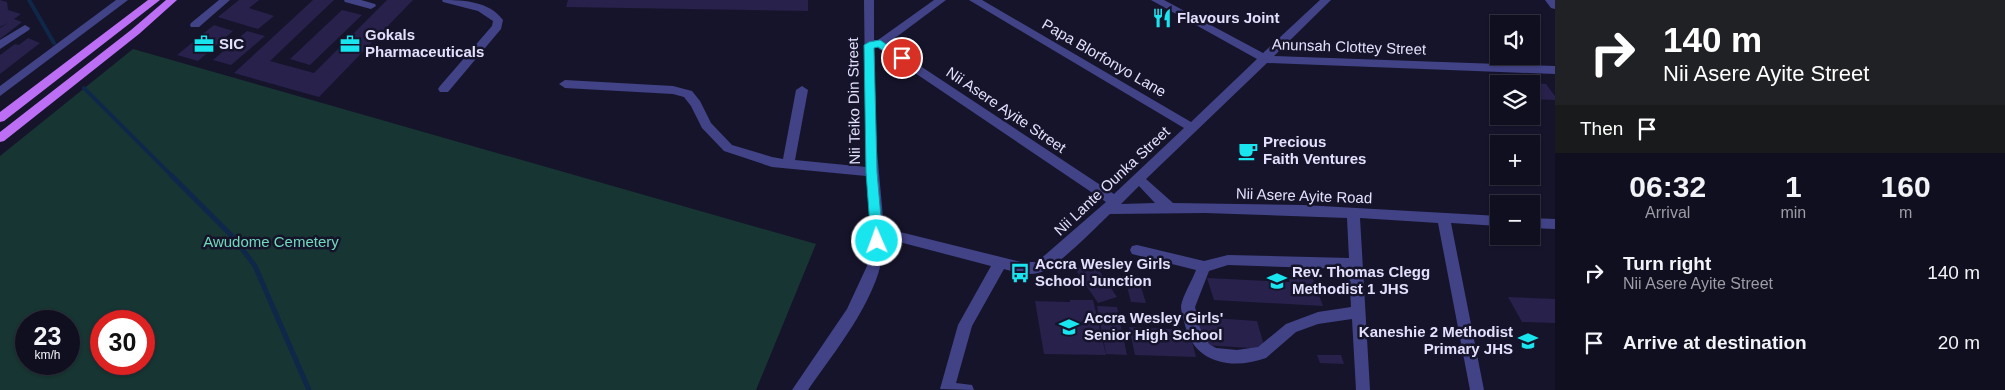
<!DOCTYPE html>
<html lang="en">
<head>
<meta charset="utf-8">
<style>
	body { margin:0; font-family:Arial,sans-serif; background:#1e1d2d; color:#f1f3f6; height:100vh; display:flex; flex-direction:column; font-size:19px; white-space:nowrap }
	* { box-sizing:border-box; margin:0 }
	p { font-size:16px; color:#9c9ca5 }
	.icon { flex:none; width:28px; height:28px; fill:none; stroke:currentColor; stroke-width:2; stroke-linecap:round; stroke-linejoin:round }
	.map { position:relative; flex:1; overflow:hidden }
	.panel { display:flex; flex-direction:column; background:#100f20; width:450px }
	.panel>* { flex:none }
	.hud { background:#202124; color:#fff; overflow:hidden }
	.buttons { position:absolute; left:1490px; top:15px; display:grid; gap:10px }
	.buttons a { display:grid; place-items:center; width:50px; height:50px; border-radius:0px; background:#100f20; box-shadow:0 1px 4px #0004,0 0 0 1px #302f3e; font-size:25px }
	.speed { position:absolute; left:15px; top:310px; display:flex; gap:10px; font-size:25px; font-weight:700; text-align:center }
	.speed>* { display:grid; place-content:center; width:65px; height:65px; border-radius:50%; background:#100f20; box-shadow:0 1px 4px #0004,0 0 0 1px #302f3e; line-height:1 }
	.speed small { font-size:12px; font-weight:400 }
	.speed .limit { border:8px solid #d22; background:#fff; color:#111 }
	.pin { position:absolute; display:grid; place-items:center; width:42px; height:42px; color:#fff; margin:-21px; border:2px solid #fff; border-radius:50%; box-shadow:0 1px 5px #0007 }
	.me { position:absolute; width:55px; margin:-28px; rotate:358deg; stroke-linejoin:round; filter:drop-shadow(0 0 4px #0008) }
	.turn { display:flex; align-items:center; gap:18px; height:105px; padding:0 25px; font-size:22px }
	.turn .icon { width:65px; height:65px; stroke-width:2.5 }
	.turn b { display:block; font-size:35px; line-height:42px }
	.then { display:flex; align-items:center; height:48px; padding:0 25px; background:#0003; gap:10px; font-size:19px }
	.eta { display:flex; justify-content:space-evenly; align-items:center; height:85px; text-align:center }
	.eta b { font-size:30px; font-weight:700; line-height:35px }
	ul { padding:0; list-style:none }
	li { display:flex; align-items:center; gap:15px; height:70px; padding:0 25px }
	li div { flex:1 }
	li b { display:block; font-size:19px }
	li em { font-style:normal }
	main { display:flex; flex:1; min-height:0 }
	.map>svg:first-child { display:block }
	.green { fill:#173532; fill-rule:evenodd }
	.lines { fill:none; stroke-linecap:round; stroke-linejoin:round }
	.stream-far1 { stroke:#0f2748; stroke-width:4 }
	.stream { stroke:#0f2748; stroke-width:5 }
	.building { fill:#27214b }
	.minor { fill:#424387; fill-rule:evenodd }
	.major { fill:#bc6ff5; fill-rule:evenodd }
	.route { fill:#19e5ef; stroke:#10959b }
	.labels { text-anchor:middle; stroke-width:5; stroke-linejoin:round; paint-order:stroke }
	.poi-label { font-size:15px; font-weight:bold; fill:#e2e0fd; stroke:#16142b; text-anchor:start }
	.street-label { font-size:15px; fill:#e2e0fd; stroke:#16142b }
	.park-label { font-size:15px; fill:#6fdaba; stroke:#16142b }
</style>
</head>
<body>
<main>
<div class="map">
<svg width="1555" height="390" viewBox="0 0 1555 390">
	<rect width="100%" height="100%" fill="#16142b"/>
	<path class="green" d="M133,49L816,244L756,390H0V156ZM26,321H69V364H26ZM101,321H144V364H101Z"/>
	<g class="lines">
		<path class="stream-far1" d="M29,0L54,43
			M84,88L174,178"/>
		<path class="stream" d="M172,176L234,238L255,266L309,390"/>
	</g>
	<path class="building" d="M0,0L7,2L8,10L21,14L14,19L22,22L0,39V28L8,23L0,27Z
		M239,0H259L249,8L274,16L258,29L218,17Z
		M313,0H334L270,61L314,73L387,0H413L319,97L234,73Z
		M568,0H808V11L566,7Z
		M342,10L362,15L310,65L290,59Z
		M214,25L233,31L198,61L177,55Z
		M247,31L265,36L231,65L213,60Z
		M28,38L40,43L0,74V55L15,44L19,45Z
		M1531,83L1546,84L1555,96V100L1532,99Z
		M1094,263L1117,297L1098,303L1075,269Z
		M1207,278L1290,282L1288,278L1313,279L1323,306L1214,300Z
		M1126,283L1140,284L1146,303L1131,302Z
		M1508,297L1555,299V323L1522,322Z
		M1070,300H1093L1106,355L1044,354L1035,301L1070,302Z
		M1097,306L1117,307L1127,355L1106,354Z
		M1197,317L1257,321L1265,349L1204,345Z
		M1129,327L1189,330L1196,357L1135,355Z
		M1317,355H1341L1344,364L1320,363Z"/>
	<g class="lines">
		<path class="minor" d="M116,0H128L0,96V86Z
			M219,0H230L199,27H191L190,25L191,23Z
			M344,0H361L375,4L376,6L371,9L345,2Z
			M442,0C463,0 489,1 503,20L501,29L448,92H440L438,89L440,86L492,26L493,21L478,11L443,2Z
			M864,0H874V40H878L934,0H946L887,44L1114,194L1184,128L969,0H982L1191,122L1257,59L1151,0H1164L1263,53L1320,0H1331L1274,56L1555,66V74L1267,63L1146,179L1173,203L1303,205L1499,216V226L1451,223L1484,390H1470L1438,223L1360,218L1370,390H1356L1352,319L1318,324L1296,332L1266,358C1233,370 1194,364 1185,325C1184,320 1181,312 1181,306C1183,295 1192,281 1196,270L1132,254L1130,250L1132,246L1137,245L1204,261L1228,255L1349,258L1347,218L1205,213L1110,214C1096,227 1054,271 1038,273C1026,276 1015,272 1004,269L972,326L956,383L972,385L974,390L940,389L958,325L991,266L884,238C885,291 837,348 808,390H792L847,309L867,266L871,232L866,176L772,167L724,151L702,128L691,106L684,97L673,94L565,88L559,84L565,80L673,86L692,91L700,101L711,123L732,145L772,157L783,159L796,90L802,86L808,90L795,160L866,167ZM874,48H878L1106,202L1037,262H1021L884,228L877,151ZM1139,186L1155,203L1121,204ZM1228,265L1349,269L1351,307L1318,312L1286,324L1258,347L1237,350L1216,348L1209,344L1200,328L1195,307L1209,271Z
			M1545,0H1555V9L1551,8Z
			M25,25L30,28L29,30L0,49V40Z
			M1531,218L1555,219V229L1531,228Z"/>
		<path class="major" d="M148,0H160L4,121L0,122V112Z
			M166,0H177L139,34L4,141L0,142V132L131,30Z"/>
	</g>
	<path class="route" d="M880,40L907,58L902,62L898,61L878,47L874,48L877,172L883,241L881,244H872L871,241L866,172L864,45L869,42Z"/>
	<defs>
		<symbol id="restaurant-bare" viewBox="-9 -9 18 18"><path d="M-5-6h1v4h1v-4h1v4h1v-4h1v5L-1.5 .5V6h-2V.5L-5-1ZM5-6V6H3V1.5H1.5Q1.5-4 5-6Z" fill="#19e5ef" stroke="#16142b" stroke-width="2.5" paint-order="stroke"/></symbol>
		<symbol id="office-bare" viewBox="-9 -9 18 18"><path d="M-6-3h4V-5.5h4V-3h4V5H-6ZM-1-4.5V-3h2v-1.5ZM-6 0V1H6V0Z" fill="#19e5ef" stroke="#16142b" stroke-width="2.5" paint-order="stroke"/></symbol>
		<symbol id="cafe-bare" viewBox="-9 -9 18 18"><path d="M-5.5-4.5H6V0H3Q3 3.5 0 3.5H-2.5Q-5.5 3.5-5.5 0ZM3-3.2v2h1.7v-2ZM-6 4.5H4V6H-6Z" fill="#19e5ef" stroke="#16142b" stroke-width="2.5" paint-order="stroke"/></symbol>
		<symbol id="bus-bare" viewBox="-9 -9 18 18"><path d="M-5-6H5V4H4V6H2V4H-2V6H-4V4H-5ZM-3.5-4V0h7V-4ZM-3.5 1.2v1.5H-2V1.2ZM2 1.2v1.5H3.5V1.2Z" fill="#19e5ef" stroke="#16142b" stroke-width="2.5" paint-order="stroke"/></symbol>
		<symbol id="school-bare" viewBox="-9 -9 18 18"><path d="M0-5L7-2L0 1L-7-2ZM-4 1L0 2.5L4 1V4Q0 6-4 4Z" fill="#19e5ef" stroke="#16142b" stroke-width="2.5" paint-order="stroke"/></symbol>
	</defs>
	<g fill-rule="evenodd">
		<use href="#restaurant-bare" x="1148" y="4" width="28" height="28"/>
		<use href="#office-bare" x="190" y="30" width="28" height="28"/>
		<use href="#office-bare" x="336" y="30" width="28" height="28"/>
		<use href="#cafe-bare" x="1234" y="137" width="28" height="28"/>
		<use href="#bus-bare" x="1006" y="259" width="28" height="28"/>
		<use href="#school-bare" x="1263" y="267" width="28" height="28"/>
		<use href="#school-bare" x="1055" y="313" width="28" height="28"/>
		<use href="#school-bare" x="1514" y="327" width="28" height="28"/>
	</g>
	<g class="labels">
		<g class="poi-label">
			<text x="1177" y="23">Flavours Joint</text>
			<text x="365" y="40">Gokals<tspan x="365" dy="17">Pharmaceuticals</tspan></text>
			<text x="219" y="49">SIC</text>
			<text x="1263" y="147">Precious<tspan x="1263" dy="17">Faith Ventures</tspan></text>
			<text x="1035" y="269">Accra Wesley Girls<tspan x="1035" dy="17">School Junction</tspan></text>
			<text x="1292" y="277">Rev. Thomas Clegg<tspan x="1292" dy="17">Methodist 1 JHS</tspan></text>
			<text x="1084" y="323">Accra Wesley Girls'<tspan x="1084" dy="17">Senior High School</tspan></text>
			<text x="1513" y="337" text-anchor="end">Kaneshie 2 Methodist<tspan x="1513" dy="17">Primary JHS</tspan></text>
		</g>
		<g class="street-label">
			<text transform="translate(1349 47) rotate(2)" y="5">Anunsah Clottey Street</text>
			<text transform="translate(1104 58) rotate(30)" y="5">Papa Blorfonyo Lane</text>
			<text transform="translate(854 101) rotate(-91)" y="5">Nii Teiko Din Street</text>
			<text transform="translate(1006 110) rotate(34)" y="5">Nii Asere Ayite Street</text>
			<text transform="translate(1112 181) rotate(-43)" y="5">Nii Lante Ounka Street</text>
			<text transform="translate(1304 196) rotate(2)" y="5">Nii Asere Ayite Road</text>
		</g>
		<g class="park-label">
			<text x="271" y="247">Awudome Cemetery</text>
		</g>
	</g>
</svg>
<div class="buttons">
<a><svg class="icon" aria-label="sound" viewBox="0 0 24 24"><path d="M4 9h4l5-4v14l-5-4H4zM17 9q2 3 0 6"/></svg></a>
<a><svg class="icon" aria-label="layers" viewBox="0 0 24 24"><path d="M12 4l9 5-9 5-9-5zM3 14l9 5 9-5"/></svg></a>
<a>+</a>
<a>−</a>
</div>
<div class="speed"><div>23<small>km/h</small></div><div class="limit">30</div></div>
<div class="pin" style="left:902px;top:58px;background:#d93025"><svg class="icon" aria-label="arrive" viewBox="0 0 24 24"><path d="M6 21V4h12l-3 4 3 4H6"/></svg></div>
<svg class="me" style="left:877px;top:241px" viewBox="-20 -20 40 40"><circle r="17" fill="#19e5ef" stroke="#fff" stroke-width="3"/><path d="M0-11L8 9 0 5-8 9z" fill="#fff"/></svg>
</div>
<section class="panel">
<div class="hud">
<div class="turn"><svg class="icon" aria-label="right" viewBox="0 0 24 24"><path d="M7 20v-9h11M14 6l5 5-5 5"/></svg><div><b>140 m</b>Nii Asere Ayite Street</div></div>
<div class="then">Then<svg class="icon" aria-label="arrive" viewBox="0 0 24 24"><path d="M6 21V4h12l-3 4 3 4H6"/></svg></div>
</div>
<div class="eta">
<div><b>06:32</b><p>Arrival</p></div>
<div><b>1</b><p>min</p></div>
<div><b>160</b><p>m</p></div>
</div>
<ul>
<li><svg class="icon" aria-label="right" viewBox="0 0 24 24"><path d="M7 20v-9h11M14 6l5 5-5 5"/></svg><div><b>Turn right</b><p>Nii Asere Ayite Street</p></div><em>140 m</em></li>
<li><svg class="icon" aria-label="arrive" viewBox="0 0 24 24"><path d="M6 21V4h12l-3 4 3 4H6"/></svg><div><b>Arrive at destination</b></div><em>20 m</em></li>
</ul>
</section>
</main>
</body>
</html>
